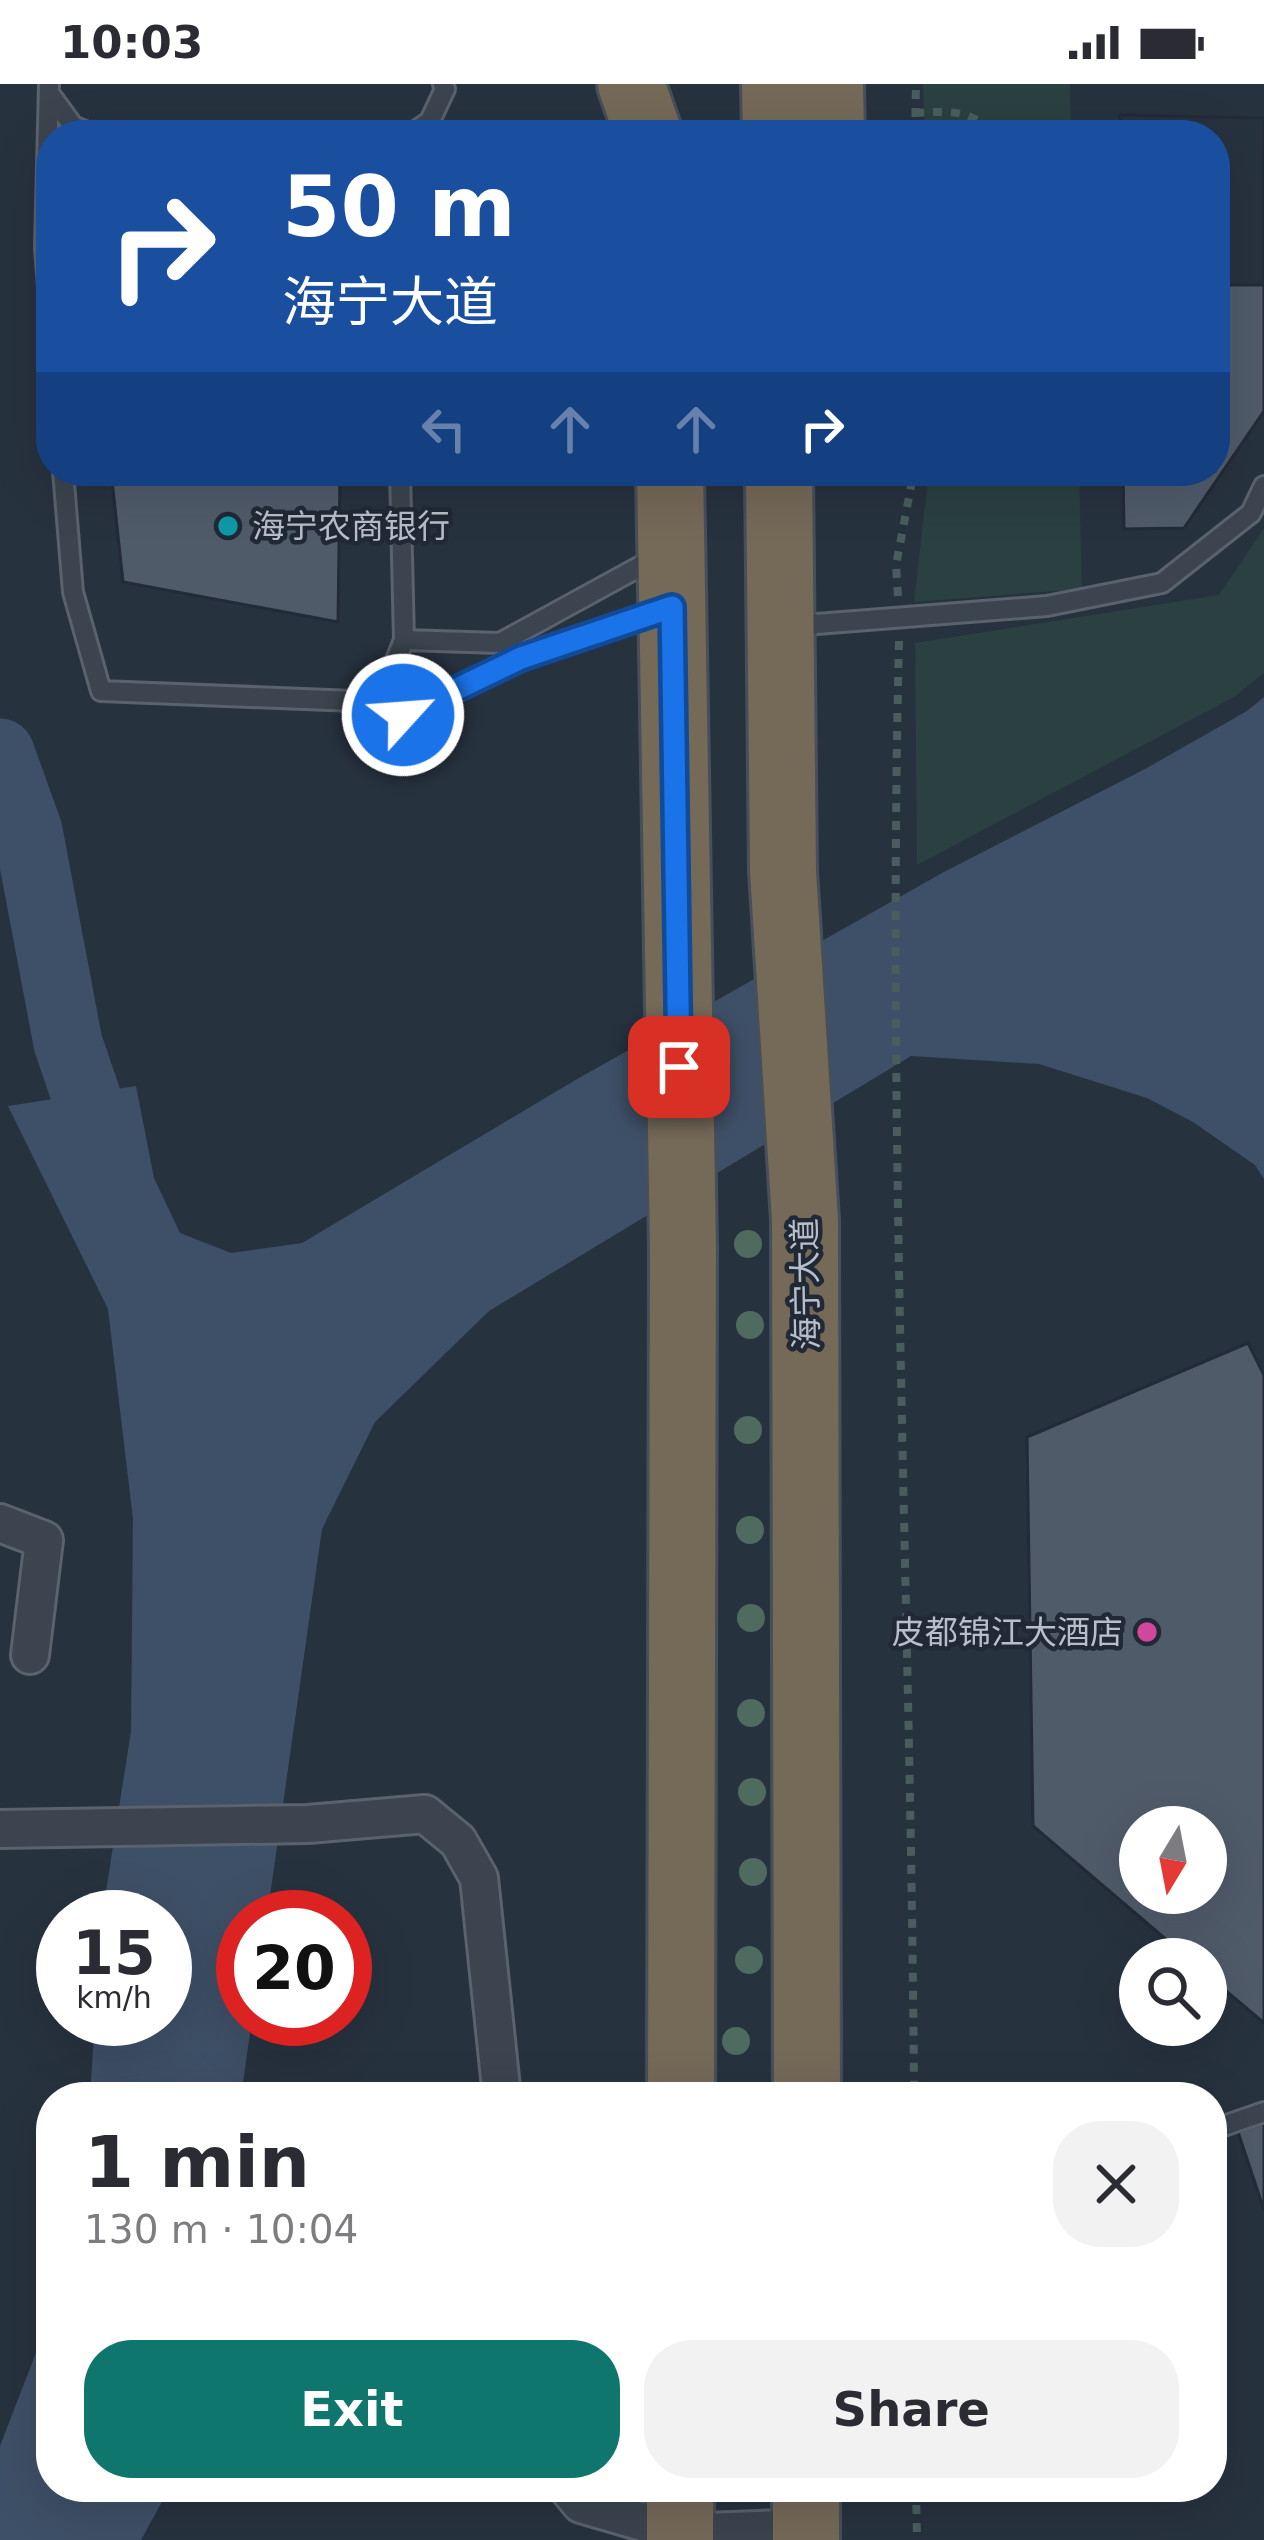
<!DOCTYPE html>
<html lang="en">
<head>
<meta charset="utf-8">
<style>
	body { margin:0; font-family:"DejaVu Sans","Noto Sans SC",sans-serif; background:#f2f2f3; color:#2b2b33; height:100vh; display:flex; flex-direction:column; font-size:45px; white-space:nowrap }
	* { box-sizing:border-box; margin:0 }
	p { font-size:39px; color:#7c7c81 }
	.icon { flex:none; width:66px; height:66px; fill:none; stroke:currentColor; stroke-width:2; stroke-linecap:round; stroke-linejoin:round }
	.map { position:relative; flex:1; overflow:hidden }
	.drawer { position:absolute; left:36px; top:1998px; width:1191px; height:420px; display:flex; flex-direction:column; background:#fff; border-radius:48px; box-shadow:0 12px 48px #0002 }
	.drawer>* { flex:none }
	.guide { position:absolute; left:36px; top:36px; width:1194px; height:366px; border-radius:48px; box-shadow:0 12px 48px #0002; background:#1a4fa0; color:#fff; overflow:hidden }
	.needle { width:78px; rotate:190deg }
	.controls { position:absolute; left:1119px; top:1722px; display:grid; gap:24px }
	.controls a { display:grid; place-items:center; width:108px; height:108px; border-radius:50%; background:#fff; box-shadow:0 12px 48px #0002; font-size:60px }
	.speed { position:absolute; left:36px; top:1806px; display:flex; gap:24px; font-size:60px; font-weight:700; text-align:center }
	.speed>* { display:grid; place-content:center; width:156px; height:156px; border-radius:50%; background:#fff; box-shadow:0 12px 48px #0002; line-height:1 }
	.speed small { font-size:30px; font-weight:400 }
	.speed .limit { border:18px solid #d22; background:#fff; color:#111 }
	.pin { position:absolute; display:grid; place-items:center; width:102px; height:102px; color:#fff; margin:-51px; border-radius:24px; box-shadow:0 6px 18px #0006 }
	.me { position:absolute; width:132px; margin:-66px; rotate:64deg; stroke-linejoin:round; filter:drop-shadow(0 0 9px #0008) }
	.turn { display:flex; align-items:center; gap:42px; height:252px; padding:0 48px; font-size:54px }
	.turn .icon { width:156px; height:156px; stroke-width:2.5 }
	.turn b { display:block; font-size:84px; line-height:102px }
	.lanes { display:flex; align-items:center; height:114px; padding:0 48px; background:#0003; justify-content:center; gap:60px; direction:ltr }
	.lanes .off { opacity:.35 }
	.round { display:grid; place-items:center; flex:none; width:126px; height:126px; border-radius:48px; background:#f2f2f3 }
	.summary { display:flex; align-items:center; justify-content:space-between; height:204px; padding:0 48px }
	h1 { font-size:72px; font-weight:800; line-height:90px }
	.action { display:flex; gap:24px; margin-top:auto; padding:24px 48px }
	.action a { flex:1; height:138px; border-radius:48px; background:#0f766e; color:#fff; font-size:48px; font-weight:800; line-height:138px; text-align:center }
	.action a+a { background:#f2f2f3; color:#2b2b33 }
	.status { display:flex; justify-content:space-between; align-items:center; height:84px; padding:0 60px; background:#fff; direction:ltr }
	.status svg { height:33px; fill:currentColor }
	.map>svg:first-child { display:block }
	.green { fill:#2a4041 }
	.water { fill:#3e5067 }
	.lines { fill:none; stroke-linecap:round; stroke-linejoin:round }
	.river { stroke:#3e5067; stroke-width:69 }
	.building { fill:#505b6a; stroke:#222b37; stroke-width:3; fill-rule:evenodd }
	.lane-casing { stroke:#59626d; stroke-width:24 }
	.street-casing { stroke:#59626d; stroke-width:42 }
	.highway-casing { stroke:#464f5a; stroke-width:72 }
	.path { stroke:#495d5f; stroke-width:8; stroke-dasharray:9 9; stroke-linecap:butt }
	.lane { stroke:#3b444f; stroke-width:18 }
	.street { stroke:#3b444f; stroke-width:36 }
	.highway { stroke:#756958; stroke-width:66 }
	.tree { fill:#4f6b5f }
	.route-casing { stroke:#114b97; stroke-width:30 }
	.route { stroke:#1a73e8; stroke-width:21 }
	.culture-dot { fill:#0f9aa8; stroke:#202935; stroke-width:4.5 }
	.hotel-dot { fill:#d1479c; stroke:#202935; stroke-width:4.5 }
	.labels { text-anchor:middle; stroke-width:9; stroke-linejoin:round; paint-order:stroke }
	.poi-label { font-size:33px; fill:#b8bfca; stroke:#202935; text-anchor:start }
	.street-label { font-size:33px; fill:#b8bfca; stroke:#202935 }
</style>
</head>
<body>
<div class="status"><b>10:03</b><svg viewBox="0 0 49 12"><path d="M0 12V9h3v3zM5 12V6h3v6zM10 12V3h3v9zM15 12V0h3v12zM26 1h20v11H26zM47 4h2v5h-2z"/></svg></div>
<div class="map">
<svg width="1264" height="2456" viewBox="0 0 1264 2456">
	<rect width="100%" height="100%" fill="#27323f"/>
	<path class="green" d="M923,0H1070L1071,51H925Z
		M929,387H1079L1082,505L914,518Z
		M1264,444V589L1234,613L917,781L915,559L1219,511Z"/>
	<path class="water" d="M1264,613V1095L1255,1081L1193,1038L1147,1014L1039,980L911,972L489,1227L375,1338L322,1445L267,1833H243V1935H252L241,2013H90L95,1935H165V1833H102L131,1647L133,1435L108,1225L8,1022L136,1002L154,1094L180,1149L231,1169L302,1159L572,998L942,789L1145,685L1247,627Z
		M51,2230V2403H170L141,2456H0V2362Z"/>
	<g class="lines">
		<path class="river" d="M0,669L28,747L68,959L115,1097"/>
	</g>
	<path class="building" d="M1120,31L1264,34V327L1184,444L1124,445L1123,387H1215V51H1120Z
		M1120,31L1264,34V201H1215V51H1120Z
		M111,387H340L338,538L123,498Z
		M1248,1259L1264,1291V1939L1206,1890V1875H1189L1033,1742L1027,1353ZM1140,1743H1206V1809H1140Z
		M1264,2039V2126L1238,2048Z"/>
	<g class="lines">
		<defs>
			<path id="lane" d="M49,0L45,165L51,238
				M49,9L73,42L94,51
				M410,51L430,37L445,5L443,0
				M63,387L73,508L101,607L379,618L404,556L400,387
				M791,542L1047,522L1162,499L1251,429L1264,402
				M404,556L500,559L659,472
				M379,618L402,631L521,574L663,526
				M1212,2046L1264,2028"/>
			<path id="street" d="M0,1439L44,1456L30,1571
				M0,1745L308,1740L425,1730L458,1757L479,1794L502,2013
				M567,2403L581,2420L680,2449L806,2444"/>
			<path id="highway" d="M631,0L649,51
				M775,0L776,51
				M830,0L831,51
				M670,387L683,1164L681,2013
				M779,387L783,787L805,1136L807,2013
				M680,2456V2403
				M806,2456V2403"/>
		</defs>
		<use href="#lane" class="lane-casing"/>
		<use href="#street" class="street-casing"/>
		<use href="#highway" class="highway-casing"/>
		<path class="path" d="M915,29C950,27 970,25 996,51
			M915,51L916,0
			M898,512L896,481L914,387
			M899,557C887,1043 911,1527 914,2013
			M916,2403L917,2456"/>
		<use href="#lane" class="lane"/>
		<use href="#street" class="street"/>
		<use href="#highway" class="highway"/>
	</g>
	<g class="tree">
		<circle cx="748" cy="1160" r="14"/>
		<circle cx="750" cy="1241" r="14"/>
		<circle cx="748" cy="1346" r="14"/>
		<circle cx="750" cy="1446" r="14"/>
		<circle cx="751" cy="1534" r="14"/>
		<circle cx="751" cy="1629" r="14"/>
		<circle cx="752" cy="1708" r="14"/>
		<circle cx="753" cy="1788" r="14"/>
		<circle cx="749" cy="1876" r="14"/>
		<circle cx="736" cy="1957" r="14"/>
	</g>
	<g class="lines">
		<defs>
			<path id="route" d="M403,631L521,574L672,523L679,983"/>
		</defs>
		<use href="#route" class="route-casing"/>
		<use href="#route" class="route"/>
	</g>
	<circle class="culture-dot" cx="228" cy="442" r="12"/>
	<circle class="hotel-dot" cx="1147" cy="1548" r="12"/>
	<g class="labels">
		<g class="poi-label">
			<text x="252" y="454">海宁农商银行</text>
			<text x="1123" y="1560" text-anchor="end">皮都锦江大酒店</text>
		</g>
		<g class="street-label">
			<text transform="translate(805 1200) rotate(-91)" y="12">海宁大道</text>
		</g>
	</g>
</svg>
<div class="controls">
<a><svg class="needle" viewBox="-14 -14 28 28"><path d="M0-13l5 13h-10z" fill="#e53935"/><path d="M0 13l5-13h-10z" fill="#7c7c81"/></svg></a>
<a><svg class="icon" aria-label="search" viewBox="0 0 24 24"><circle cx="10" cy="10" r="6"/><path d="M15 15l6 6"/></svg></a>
</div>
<div class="speed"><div>15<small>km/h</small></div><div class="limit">20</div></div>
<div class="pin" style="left:679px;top:983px;background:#d93025"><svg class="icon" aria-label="arrive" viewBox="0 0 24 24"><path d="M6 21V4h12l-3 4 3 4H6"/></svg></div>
<svg class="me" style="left:403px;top:631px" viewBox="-20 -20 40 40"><circle r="17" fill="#1a73e8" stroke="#fff" stroke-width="3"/><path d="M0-11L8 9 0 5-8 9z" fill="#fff"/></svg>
<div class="guide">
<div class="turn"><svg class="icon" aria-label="right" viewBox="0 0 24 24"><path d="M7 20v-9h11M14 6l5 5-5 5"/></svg><div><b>50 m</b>海宁大道</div></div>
<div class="lanes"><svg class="icon off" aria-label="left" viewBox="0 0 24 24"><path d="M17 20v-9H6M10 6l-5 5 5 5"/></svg><svg class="icon off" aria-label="ahead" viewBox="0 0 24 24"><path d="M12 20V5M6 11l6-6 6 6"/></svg><svg class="icon off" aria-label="ahead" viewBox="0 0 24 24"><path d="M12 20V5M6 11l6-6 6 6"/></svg><svg class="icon" aria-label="right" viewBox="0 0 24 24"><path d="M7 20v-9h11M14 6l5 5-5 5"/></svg></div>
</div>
<section class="drawer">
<div class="summary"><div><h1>1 min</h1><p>130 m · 10:04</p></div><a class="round"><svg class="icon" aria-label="close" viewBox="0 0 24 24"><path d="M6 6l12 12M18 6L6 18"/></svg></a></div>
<div class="action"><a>Exit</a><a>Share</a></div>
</section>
</div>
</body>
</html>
